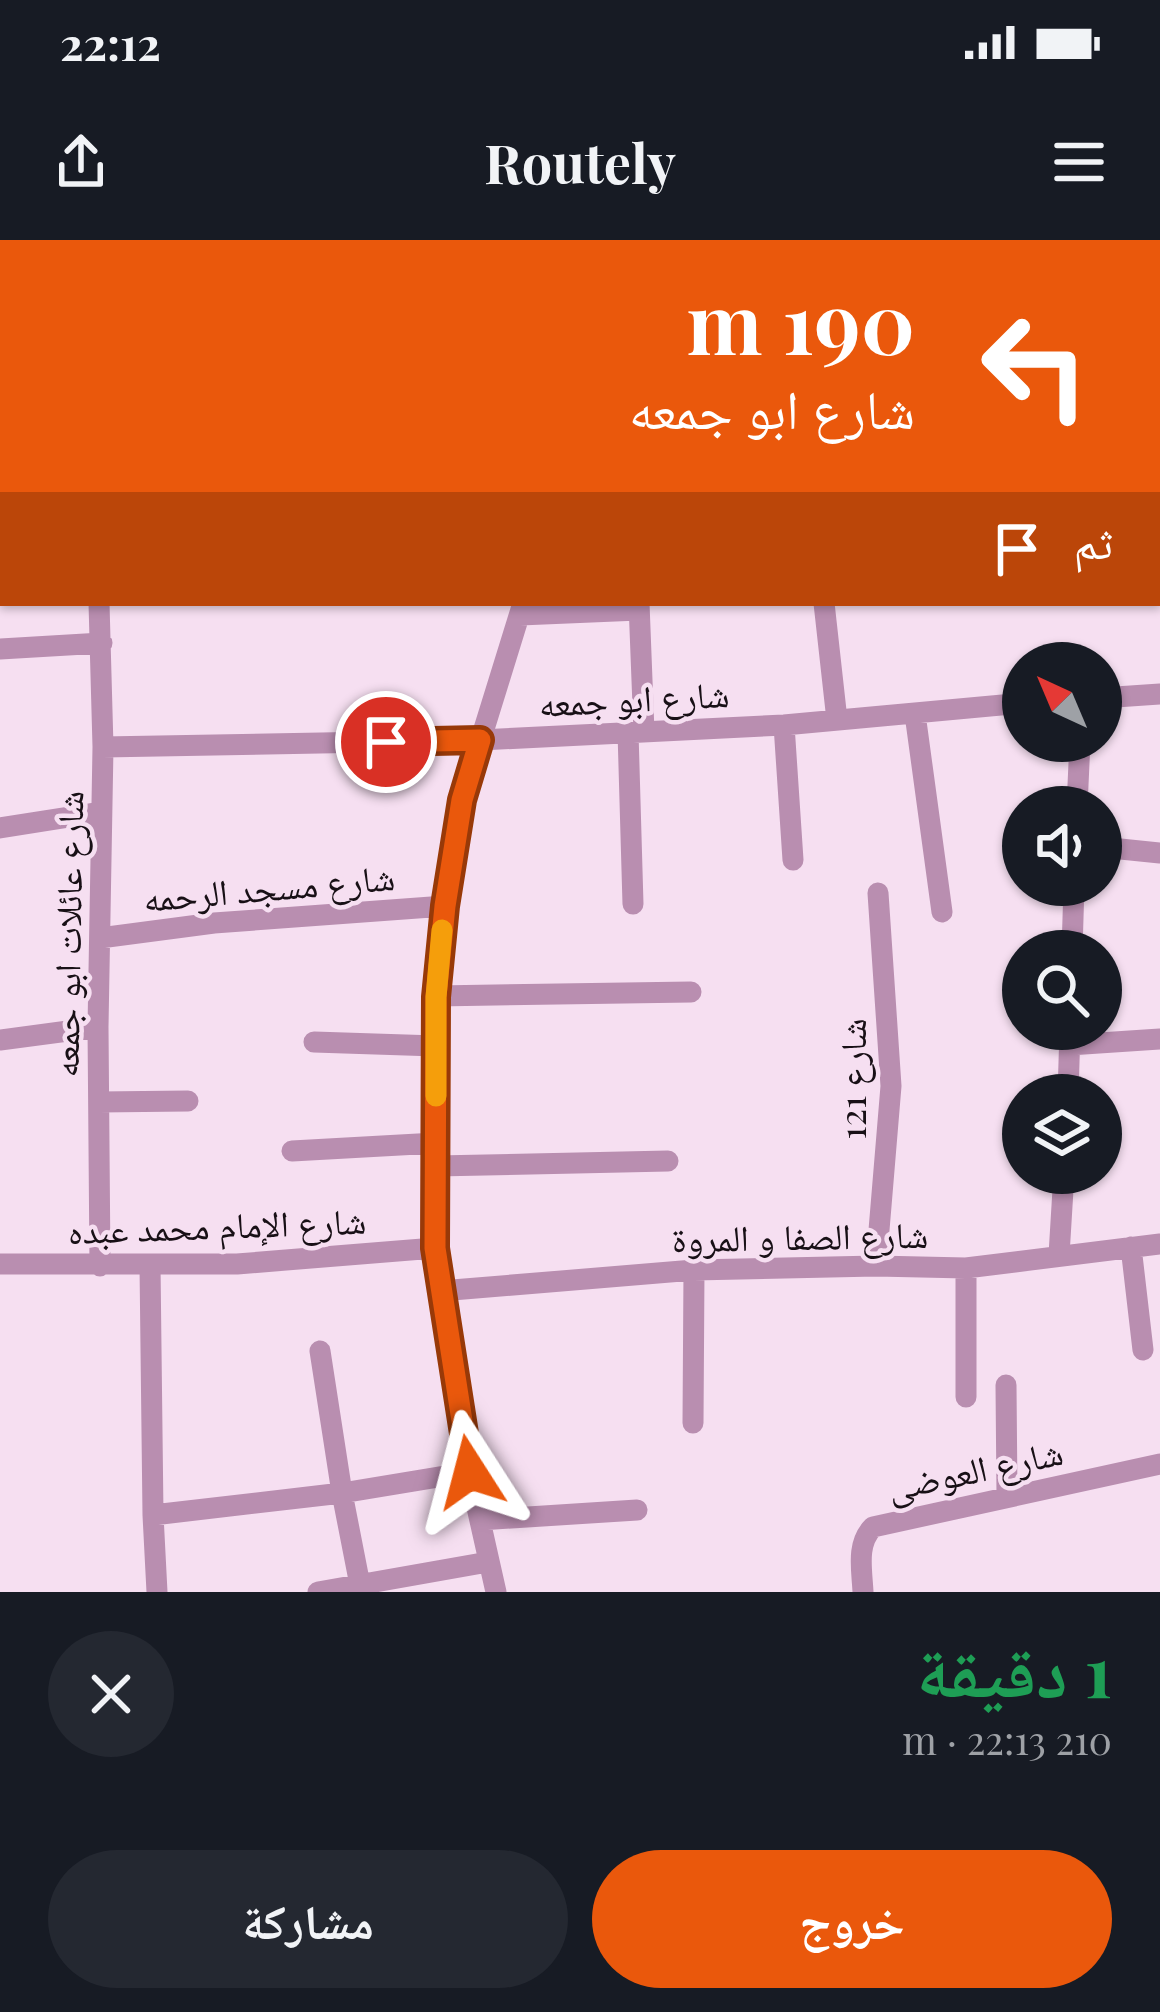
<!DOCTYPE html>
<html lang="ar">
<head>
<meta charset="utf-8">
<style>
	body { margin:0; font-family:"Playfair Display","Noto Naskh Arabic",serif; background:#242831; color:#f1f3f6; direction:rtl; height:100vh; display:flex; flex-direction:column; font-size:45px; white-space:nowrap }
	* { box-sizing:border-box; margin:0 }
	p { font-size:39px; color:#9ea1a6 }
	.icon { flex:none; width:66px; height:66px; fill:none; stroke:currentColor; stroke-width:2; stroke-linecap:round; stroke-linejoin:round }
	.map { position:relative; height:1352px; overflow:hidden; direction:ltr }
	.details { display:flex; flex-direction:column; background:#171b24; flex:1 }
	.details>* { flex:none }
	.hud { position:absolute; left:0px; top:0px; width:1161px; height:366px; box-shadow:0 3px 9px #0004; direction:rtl; background:#ea580c; color:#fff; overflow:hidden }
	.needle { width:78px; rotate:316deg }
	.tools { position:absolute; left:1002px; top:402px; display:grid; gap:24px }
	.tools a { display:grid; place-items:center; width:120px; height:120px; border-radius:50%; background:#171b24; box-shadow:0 3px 9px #0004; font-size:60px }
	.pin { position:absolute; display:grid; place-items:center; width:102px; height:102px; color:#fff; margin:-51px; border:6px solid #fff; border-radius:50%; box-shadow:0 3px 12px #0007 }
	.me { position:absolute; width:132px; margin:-66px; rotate:351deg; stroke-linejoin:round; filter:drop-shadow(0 0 9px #0008) }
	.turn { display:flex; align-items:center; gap:42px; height:252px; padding:0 48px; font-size:54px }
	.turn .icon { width:156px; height:156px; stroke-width:2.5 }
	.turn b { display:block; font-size:84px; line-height:102px }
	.then { display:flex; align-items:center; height:114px; padding:0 48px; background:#0003; gap:24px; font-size:45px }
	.round { display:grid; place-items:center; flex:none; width:126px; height:126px; border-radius:63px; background:#242831 }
	.headline { display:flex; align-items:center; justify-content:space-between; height:204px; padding:0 48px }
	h1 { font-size:72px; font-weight:700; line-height:90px; color:#1e9e55 }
	.cta { display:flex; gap:24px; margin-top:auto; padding:24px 48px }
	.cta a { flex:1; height:138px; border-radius:72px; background:#ea580c; color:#fff; font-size:48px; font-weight:700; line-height:138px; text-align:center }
	.cta a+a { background:#242831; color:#f1f3f6 }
	.status { display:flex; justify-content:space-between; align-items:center; height:84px; padding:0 60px; background:#171b24; direction:ltr }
	.status svg { height:33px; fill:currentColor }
	header { display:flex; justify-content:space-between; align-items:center; height:156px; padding:0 48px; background:#171b24; font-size:54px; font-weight:700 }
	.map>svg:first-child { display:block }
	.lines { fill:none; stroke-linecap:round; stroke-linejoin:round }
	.minor { stroke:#b98eb0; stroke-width:21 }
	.route-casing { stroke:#983908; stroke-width:30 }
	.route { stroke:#ea580c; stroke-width:21 }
	.slow { stroke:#f59e0b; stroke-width:21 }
	.labels { text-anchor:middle; stroke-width:9; stroke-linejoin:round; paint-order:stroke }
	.street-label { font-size:36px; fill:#181016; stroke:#f6dff1 }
</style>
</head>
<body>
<div class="status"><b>22:12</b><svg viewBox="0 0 49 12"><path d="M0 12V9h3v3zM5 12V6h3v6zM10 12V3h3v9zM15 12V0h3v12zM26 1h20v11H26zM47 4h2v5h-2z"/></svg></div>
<header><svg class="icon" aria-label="menu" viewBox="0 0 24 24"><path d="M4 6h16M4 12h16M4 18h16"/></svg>Routely<svg class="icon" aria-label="share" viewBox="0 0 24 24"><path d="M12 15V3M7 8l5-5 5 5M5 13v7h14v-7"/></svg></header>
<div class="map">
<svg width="1160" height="1352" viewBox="0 0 1160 1352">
	<rect width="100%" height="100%" fill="#f6dff1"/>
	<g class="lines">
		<path class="minor" d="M57,0V3
			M680,0L681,3
			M773,0V3
			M900,0V3
			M992,0V3
			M1146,0L1147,3
			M558,3L567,0
			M1158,44L1160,45
			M0,127L3,126
			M1158,198L1160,197
			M1158,278L1160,277
			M0,309H3
			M99,363L103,507L98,787L100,1026
			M639,363L644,492
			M824,363L837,480
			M520,375L639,370
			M0,409L102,403
			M1101,458L1160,454
			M915,474L942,672
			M784,485L793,620
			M628,492L633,664
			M103,507L480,500L784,485L1023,463
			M1077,567L1080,501
			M0,588L101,572
			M1101,607L1160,613
			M100,698L214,683L445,666
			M1072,711L1074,645
			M436,756L691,752
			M0,800L98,787
			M314,802L436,806
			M1069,805L1160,799
			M1068,855L1070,789
			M99,862L188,861
			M292,911L436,903
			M436,926L668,921
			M1131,1007L1143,1110
			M1059,1015L1064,933
			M0,1024H237L435,1008
			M150,1025L153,1275L157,1352
			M876,1026L891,846L878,653
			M440,1051L694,1030L876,1026L966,1028L1160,1004
			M320,1111L342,1253L360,1345
			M1006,1145L1007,1256
			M966,1157V1028
			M693,1183L694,1030
			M153,1275L342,1253L469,1232
			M480,1280L637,1270
			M318,1352L488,1322
			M496,1352L469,1232L435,1008L436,756L445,666L462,560L523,363
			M863,1352C862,1330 856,1304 873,1287L1160,1224"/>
	</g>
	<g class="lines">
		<defs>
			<path id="route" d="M386,502L480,500L462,560L445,666L436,757L435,1008L470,1232"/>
		</defs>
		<use href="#route" class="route-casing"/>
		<use href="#route" class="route"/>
		<path class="slow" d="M436,856V757L442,690"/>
	</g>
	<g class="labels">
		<g class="street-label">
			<text transform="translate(634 459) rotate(-3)" y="13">شارع ابو جمعه</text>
			<text transform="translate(269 648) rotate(-5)" y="13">شارع مسجد الرحمه</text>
			<text transform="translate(68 694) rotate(-89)" y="13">شارع عائلات ابو جمعه</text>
			<text transform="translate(853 839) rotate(-90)" y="13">شارع 121</text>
			<text transform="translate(217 986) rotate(-2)" y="13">شارع الإمام محمد عبده</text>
			<text transform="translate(800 997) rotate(-1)" y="13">شارع الصفا و المروة</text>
			<text transform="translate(975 1230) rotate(-12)" y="13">شارع العوضى</text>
		</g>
	</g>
</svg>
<div class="tools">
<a><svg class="needle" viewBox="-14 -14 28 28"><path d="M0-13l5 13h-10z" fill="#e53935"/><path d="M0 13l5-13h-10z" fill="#9ea1a6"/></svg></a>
<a><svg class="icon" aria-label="sound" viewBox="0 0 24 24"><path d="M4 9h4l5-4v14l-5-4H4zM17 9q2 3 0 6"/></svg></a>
<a><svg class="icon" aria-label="search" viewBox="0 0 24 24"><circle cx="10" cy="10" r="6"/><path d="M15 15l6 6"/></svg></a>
<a><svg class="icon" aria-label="layers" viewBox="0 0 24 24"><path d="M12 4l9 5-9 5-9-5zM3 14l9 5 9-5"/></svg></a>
</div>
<div class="pin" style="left:386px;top:502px;background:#d93025"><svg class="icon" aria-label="arrive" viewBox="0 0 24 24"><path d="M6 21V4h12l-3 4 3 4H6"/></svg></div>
<svg class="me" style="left:470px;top:1232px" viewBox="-20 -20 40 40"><path d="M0-17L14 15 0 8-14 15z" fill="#ea580c" stroke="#fff" stroke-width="4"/></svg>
<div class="hud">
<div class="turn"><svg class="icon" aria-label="left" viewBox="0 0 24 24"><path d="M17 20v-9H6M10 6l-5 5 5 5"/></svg><div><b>190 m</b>شارع ابو جمعه</div></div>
<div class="then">ثم<svg class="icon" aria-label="arrive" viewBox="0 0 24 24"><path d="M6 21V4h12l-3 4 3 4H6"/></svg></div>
</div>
</div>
<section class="details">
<div class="headline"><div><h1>1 دقيقة</h1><p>210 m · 22:13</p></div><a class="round"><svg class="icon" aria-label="close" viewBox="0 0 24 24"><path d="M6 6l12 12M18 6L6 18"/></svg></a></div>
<div class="cta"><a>خروج</a><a>مشاركة</a></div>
</section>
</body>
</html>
